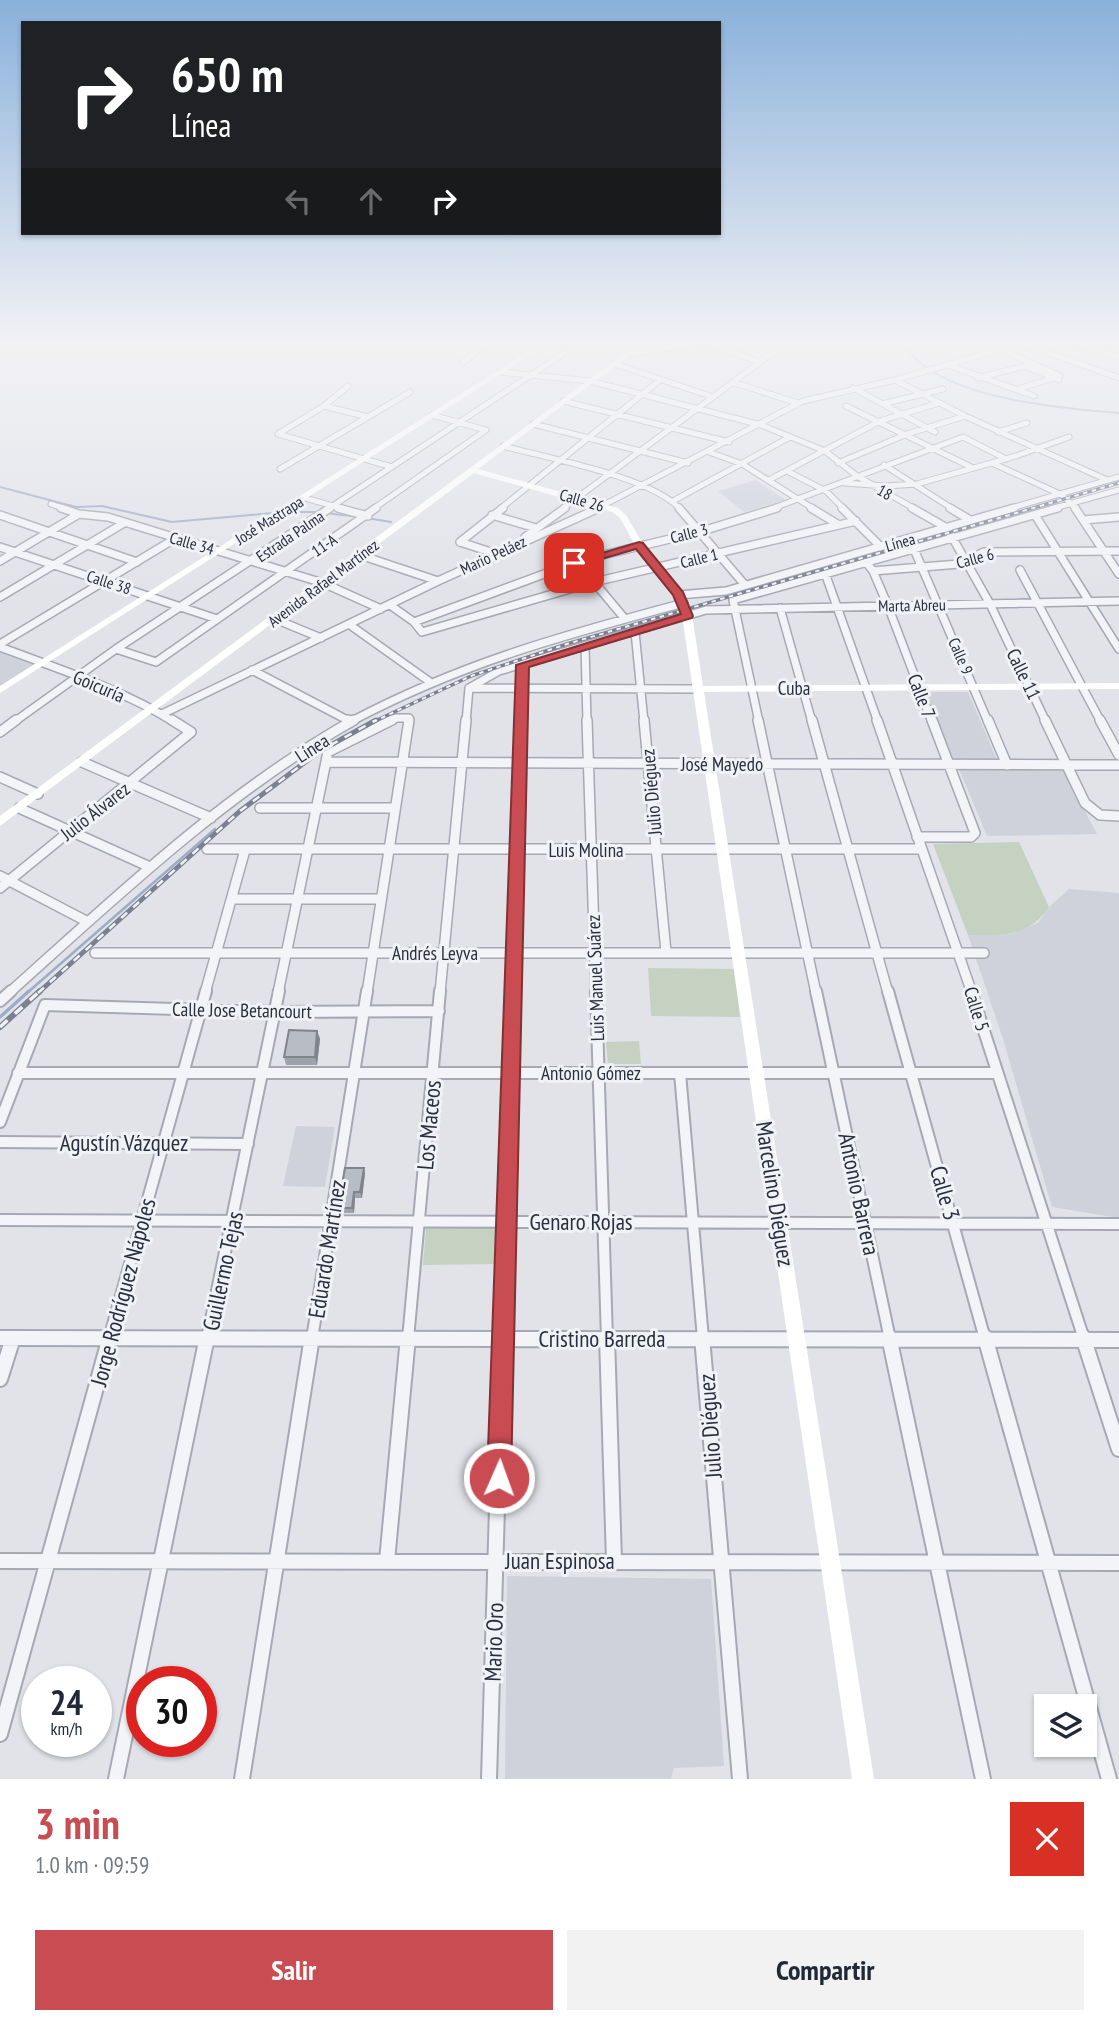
<!DOCTYPE html>
<html lang="es">
<head>
<meta charset="utf-8">
<style>
	body { margin:0; font-family:"PT Sans Narrow",sans-serif; background:#f2f2f3; color:#1f2937; height:100vh; display:flex; flex-direction:column; font-size:26px; white-space:nowrap }
	* { box-sizing:border-box; margin:0 }
	p { font-size:23px; color:#747a83 }
	.icon { flex:none; width:38px; height:38px; fill:none; stroke:currentColor; stroke-width:2; stroke-linecap:round; stroke-linejoin:round }
	.map { position:relative; height:1779px; overflow:hidden }
	.details { display:flex; flex-direction:column; background:#fff; flex:1 }
	.details>* { flex:none }
	.banner { position:absolute; left:21px; top:21px; width:700px; height:214px; border-radius:0px; box-shadow:0 2px 5px #0004; background:#202124; color:#fff; overflow:hidden }
	.tools { position:absolute; left:1034px; top:1694px; display:grid; gap:14px }
	.tools a { display:grid; place-items:center; width:63px; height:63px; border-radius:0px; background:#fff; box-shadow:0 2px 5px #0004; font-size:35px }
	.speed { position:absolute; left:21px; top:1666px; display:flex; gap:14px; font-size:35px; font-weight:700; text-align:center }
	.speed>* { display:grid; place-content:center; width:91px; height:91px; border-radius:50%; background:#fff; box-shadow:0 2px 5px #0004; line-height:1 }
	.speed small { font-size:18px; font-weight:400 }
	.speed .limit { border:10px solid #d22; background:#fff; color:#111 }
	.pin { position:absolute; display:grid; place-items:center; width:60px; height:60px; color:#fff; margin:-30px; border-radius:14px; box-shadow:0 4px 10px #0006 }
	.me { position:absolute; width:77px; margin:-38px; rotate:2deg; stroke-linejoin:round; filter:drop-shadow(0 0 5px #0008) }
	.turn { display:flex; align-items:center; gap:24px; height:147px; padding:0 35px; font-size:32px }
	.turn .icon { width:91px; height:91px; stroke-width:2.5 }
	.turn b { display:block; font-size:49px; line-height:60px }
	.lanes { display:flex; align-items:center; height:66px; padding:0 35px; background:#0003; justify-content:center; gap:35px; direction:ltr }
	.lanes .off { opacity:.35 }
	.round { display:grid; place-items:center; flex:none; width:74px; height:74px; border-radius:0px; background:#f2f2f3 }
	.headline { display:flex; align-items:center; justify-content:space-between; height:119px; padding:0 35px }
	h1 { font-size:42px; font-weight:600; line-height:52px; color:#c84c51 }
	.cta { display:flex; gap:14px; margin-top:auto; padding:14px 35px }
	.cta a { flex:1; height:80px; border-radius:0px; background:#c84c51; color:#fff; font-size:28px; font-weight:600; line-height:80px; text-align:center }
	.cta a+a { background:#f2f2f3; color:#1f2937 }
	.map>svg:first-child { display:block }
	.built { fill:#cfd2db }
	.green { fill:#c5d2c2 }
	.lines { fill:none; stroke-linecap:round; stroke-linejoin:round }
	.stream-far2 { stroke:#9eadc7; stroke-width:2 }
	.stream-far1 { stroke:#9eadc7; stroke-width:2.5 }
	.stream { stroke:#9eadc7; stroke-width:3.5 }
	.street-far4-casing { stroke:#a6a9b3; stroke-width:7 }
	.street-far3-casing { stroke:#a6a9b3; stroke-width:10 }
	.street-far2-casing { stroke:#a6a9b3; stroke-width:12 }
	.street-far1-casing { stroke:#a6a9b3; stroke-width:14 }
	.street-casing { stroke:#a6a9b3; stroke-width:18 }
	.street-far4 { stroke:#f3f4f7; stroke-width:5 }
	.street-far3 { stroke:#f3f4f7; stroke-width:7 }
	.street-far2 { stroke:#f3f4f7; stroke-width:9 }
	.street-far1 { stroke:#f3f4f7; stroke-width:10 }
	.street { stroke:#f3f4f7; stroke-width:14 }
	.secondary { fill:#fff; fill-rule:evenodd }
	.rail-far2-casing { stroke:#7b8192; stroke-width:3.5 }
	.rail-far1-casing { stroke:#7b8192; stroke-width:5 }
	.rail-casing { stroke:#7b8192; stroke-width:6 }
	.rail-far2 { stroke:#f0f2f6; stroke-width:2; stroke-dasharray:4.5; stroke-linecap:butt }
	.rail-far1 { stroke:#f0f2f6; stroke-width:2.5; stroke-dasharray:8; stroke-linecap:butt }
	.rail { stroke:#f0f2f6; stroke-width:3.5; stroke-dasharray:10; stroke-linecap:butt }
	.wall { fill:#9ea2a9 }
	.shaded-wall { fill:#81848a }
	.building { fill:#b8bcc5; stroke:#81848a; stroke-width:2 }
	.route { fill:#c84c51; stroke:#823135; stroke-width:2 }
	.labels { text-anchor:middle; stroke-width:6; stroke-linejoin:round; paint-order:stroke }
	.far-street-label { font-size:16px; fill:#2a2f40; stroke:#f0f2f6 }
	.street-label { font-size:19px; fill:#2a2f40; stroke:#f0f2f6 }
	.near-street-label { font-size:23px; fill:#2a2f40; stroke:#f0f2f6 }
</style>
</head>
<body>
<div class="map">
<svg width="1119" height="1779" viewBox="0 0 1119 1779">
	<rect width="100%" height="100%" fill="#e1e3e9"/>
	<path class="built" d="M756,480L786,500L744,512L718,491Z
		M0,651L34,665L0,687Z
		M926,692H968L997,760H952Z
		M1062,768L1097,834L987,836L959,769Z
		M1069,889L1119,893V1218L1052,1207L1003,1039L968,935L1011,934L1038,923L1049,907Z
		M296,1126L335,1127L325,1187L283,1186Z
		M507,1576L711,1579L724,1766L674,1768L671,1779H505Z"/>
	<path class="green" d="M1019,842L1049,907C1028,938 1003,935 968,935L933,844Z
		M648,968L734,969L740,1017L651,1016Z
		M639,1041L641,1064H608L606,1042Z
		M500,1228L499,1264L423,1265L426,1229Z"/>
	<g class="lines">
		<path class="stream-far2" d="M903,342C933,399 1061,408 1119,413
			M0,487L76,507L102,506L172,522L273,513
			M284,512H319
			M325,513L360,517
			M367,518L391,522"/>
		<path class="stream-far1" d="M27,993L215,829"/>
		<path class="stream" d="M0,1017L29,991"/>
		<defs>
			<path id="street-far4" d="M705,342L759,362
				M1073,342L1119,357
				M1021,343L1119,378
				M1000,349L1060,376
				M0,350L13,342
				M628,354L709,342
				M463,363L483,345
				M615,364L713,397
				M948,365L1034,396
				M501,372L590,381L761,425L825,451L857,476L915,509
				M978,378L1025,366L1059,380
				M895,380L965,416L1107,480
				M732,382L798,403
				M853,388L935,432
				M1018,389L1053,378
				M563,401L729,442
				M882,404L943,389
				M324,406L368,417
				M846,406L973,468
				M432,415L486,430
				M533,424L688,463
				M998,432L1027,423
				M278,434L392,467
				M278,434L324,406L348,386
				M503,446C547,458 652,477 680,509
				M709,452L742,464L814,509
				M838,463L907,434L965,416
				M992,463L1062,495L1076,509
				M884,465L953,509
				M280,469L410,392
				M787,471L826,491L844,509
				M769,480L880,421L939,403
				M845,483L885,486L917,484L1016,456L1069,437
				M305,498L344,509
				M673,501L790,437
				M51,504L66,509
				M328,509L581,342
				M373,509L486,430
				M500,509L660,380
				M562,509L787,342
				M596,509L803,401L895,380L1026,342
				M771,509L963,437L1006,459
				M1008,509L1119,477
				M1051,509L1119,490"/>
			<path id="street-far3" d="M338,508L368,516
				M679,508L745,585
				M811,508L839,525
				M842,508L881,547
				M912,508L947,528L990,604L1046,722
				M950,508L970,520
				M1075,508L1119,574
				M79,514L108,517L323,583L381,609
				M0,515L137,562
				M492,515L536,528
				M1035,515L1119,649
				M1083,520L1119,517
				M525,537L565,508
				M460,542L503,508
				M460,542L497,554
				M569,543L579,554L594,582L625,619
				M0,547L217,619
				M914,549L988,722
				M360,555L438,581
				M0,561L79,514L61,508
				M866,562L873,571L888,606L932,722
				M1020,570L1101,722
				M873,571L959,564L984,552L1119,551
				M825,573L878,722
				M678,595L726,591L1014,508
				M0,597L124,523
				M390,605L414,622L422,632L594,582L856,521
				M780,608L812,722
				M275,619L321,638
				M414,622L582,560L699,532L777,508
				M350,625L430,682
				M635,632L644,722
				M0,644L176,538
				M585,646L587,722
				M0,647C59,669 121,689 174,722
				M116,649L156,662L376,508
				M252,670L351,722
				M469,688L499,671L706,610L1119,601
				M470,688L699,689
				M162,714L438,581L599,508
				M14,722L116,649L330,508
				M350,722C461,663 564,635 684,603
				M388,722L396,718H409L408,722
				M466,722L469,688
				M521,722L523,665
				M759,722L733,600L1058,508"/>
			<path id="street-far2" d="M348,720L351,722
				M587,720L596,993
				M644,720L666,952
				M758,720L816,993
				M812,720L888,993
				M877,720L972,993
				M988,720L1007,765
				M1045,720L1085,803L1100,815L1119,816
				M1100,720L1119,755
				M0,732L16,720
				M82,762L211,818
				M326,762L1119,765
				M0,777L38,794
				M19,808L150,867
				M260,808H394
				M917,837H971L975,833L932,720
				M207,849H922
				M0,876L88,922
				M0,888L191,732L172,720
				M233,899H381
				M95,953H984
				M9,993C117,896 226,792 354,720
				M205,993L245,850
				M278,993L328,752L392,720
				M367,993L409,720
				M440,993L466,720
				M513,993L521,720"/>
			<path id="street-far1" d="M596,991L607,1339
				M816,991L890,1339
				M888,991L985,1339
				M971,991L1084,1339
				M0,1001L11,991
				M18,1073H996
				M680,1073L703,1339
				M0,1122L45,1005L276,1012L439,1011
				M0,1142L248,1144
				M0,1220L1119,1224
				M0,1338L552,1339
				M109,1339L206,991
				M207,1339L279,991
				M312,1339L367,991
				M408,1339L440,991
				M502,1339L513,991"/>
			<path id="street" d="M607,1337L614,1561
				M702,1337L740,1779
				M889,1337L983,1779
				M985,1337L1109,1779
				M1083,1337L1119,1449
				M0,1338L1119,1340
				M0,1379L13,1338
				M0,1561L1119,1563
				M387,1561L408,1337
				M0,1734L110,1337
				M116,1779L207,1337
				M242,1779L312,1337
				M489,1779L502,1337"/>
		</defs>
		<use href="#street-far4" class="street-far4-casing"/>
		<use href="#street-far3" class="street-far3-casing"/>
		<use href="#street-far2" class="street-far2-casing"/>
		<use href="#street-far1" class="street-far1-casing"/>
		<use href="#street" class="street-casing"/>
		<use href="#street-far4" class="street-far4"/>
		<use href="#street-far3" class="street-far3"/>
		<use href="#street-far2" class="street-far2"/>
		<use href="#street-far1" class="street-far1"/>
		<use href="#street" class="street"/>
		<path class="secondary" d="M423,342C460,339 497,346 534,346C551,346 568,341 584,342L539,350L0,693V686L530,350L426,344Z
			M640,342H647L478,469L618,508L626,515L643,544L691,608L703,686L1119,683V689L704,692L874,1779H852L681,608L635,545L620,518L612,512L474,473L0,826V816Z"/>
		<defs>
			<path id="rail-far2" d="M373,722L471,676L567,644L1119,483"/>
			<path id="rail-far1" d="M38,993L240,811L320,751L376,720"/>
			<path id="rail" d="M0,1027L40,991"/>
		</defs>
		<use href="#rail-far2" class="rail-far2-casing"/>
		<use href="#rail-far1" class="rail-far1-casing"/>
		<use href="#rail" class="rail-casing"/>
		<use href="#rail-far2" class="rail-far2"/>
		<use href="#rail-far1" class="rail-far1"/>
		<use href="#rail" class="rail"/>
	</g>
	<path class="wall" d="M317,1031L320,1039L317,1065H286L284,1057Z
		M365,1173L362,1198H355L354,1213H340L338,1208Z"/>
	<path class="shaded-wall" d="M317,1031L320,1039L317,1065L315,1057Z
		M364,1168L365,1173L362,1198L360,1192Z
		M354,1192L355,1198L354,1213L352,1208Z"/>
	<path class="building" d="M289,1030L317,1031L315,1057H284Z
		M345,1168H364L360,1192H354L352,1208H338Z"/>
	<linearGradient id="sky" x2="0" y2="1"><stop stop-color="#8ab1db"/><stop offset="0.58" stop-color="#f2f2f5"/><stop offset="1" stop-color="#f2f2f5" stop-opacity="0"/></linearGradient>
	<rect width="1119" height="591" fill="url(#sky)"/>
	<path class="route" d="M639,542L643,543L683,592L693,616L692,618L529,667L511,1478L508,1486L499,1490L491,1486L487,1478L516,665L681,614L673,595L636,549L574,567L568,563Z"/>
	<g class="labels">
		<g class="far-street-label">
			<text transform="translate(885 492) rotate(30)" y="6">18</text>
			<text transform="translate(582 500) rotate(16)" y="6">Calle 26</text>
			<text transform="translate(269 520) rotate(-32)" y="6">José Mastrapa</text>
			<text transform="translate(689 533) rotate(-14)" y="6">Calle 3</text>
			<text transform="translate(290 536) rotate(-34)" y="6">Estrada Palma</text>
			<text transform="translate(900 542) rotate(-16)" y="6">Línea</text>
			<text transform="translate(192 543) rotate(16)" y="6">Calle 34</text>
			<text transform="translate(324 545) rotate(-34)" y="6">11-A</text>
			<text transform="translate(493 555) rotate(-25)" y="6">Mario Peláez</text>
			<text transform="translate(699 558) rotate(-14)" y="6">Calle 1</text>
			<text transform="translate(975 558) rotate(-15)" y="6">Calle 6</text>
			<text transform="translate(109 582) rotate(18)" y="6">Calle 38</text>
			<text transform="translate(323 583) rotate(-37)" y="6">Avenida Rafael Martínez</text>
			<text transform="translate(912 605) rotate(-1)" y="6">Marta Abreu</text>
			<text transform="translate(961 656) rotate(66)" y="6">Calle 9</text>
		</g>
		<g class="street-label">
			<text transform="translate(1024 674) rotate(64)" y="7">Calle 11</text>
			<text transform="translate(99 686) rotate(23)" y="7">Goicuría</text>
			<text x="794" y="695">Cuba</text>
			<text transform="translate(922 696) rotate(69)" y="7">Calle 7</text>
			<text transform="translate(312 748) rotate(-33)" y="7">Línea</text>
			<text x="722" y="771">José Mayedo</text>
			<text transform="translate(651 792) rotate(-95)" y="7">Julio Diéguez</text>
			<text transform="translate(95 811) rotate(-38)" y="7">Julio Álvarez</text>
			<text x="586" y="857">Luis Molina</text>
			<text x="435" y="960">Andrés Leyva</text>
			<text transform="translate(595 978) rotate(-92)" y="7">Luis Manuel Suárez</text>
			<text transform="translate(977 1009) rotate(73)" y="7">Calle 5</text>
			<text transform="translate(242 1010) rotate(1)" y="7">Calle Jose Betancourt</text>
			<text x="591" y="1080">Antonio Gómez</text>
		</g>
		<g class="near-street-label">
			<text transform="translate(429 1125) rotate(-85)" y="8">Los Maceos</text>
			<text x="124" y="1151">Agustín Vázquez</text>
			<text transform="translate(945 1193) rotate(74)" y="8">Calle 3</text>
			<text transform="translate(775 1194) rotate(81)" y="8">Marcelino Diéguez</text>
			<text transform="translate(859 1194) rotate(78)" y="8">Antonio Barrera</text>
			<text x="581" y="1230">Genaro Rojas</text>
			<text transform="translate(327 1249) rotate(-81)" y="8">Eduardo Martínez</text>
			<text transform="translate(223 1271) rotate(-78)" y="8">Guillermo Tejas</text>
			<text transform="translate(123 1292) rotate(-75)" y="8">Jorge Rodríguez Nápoles</text>
			<text x="602" y="1347">Cristino Barreda</text>
			<text transform="translate(710 1426) rotate(-94)" y="8">Julio Diéguez</text>
			<text x="560" y="1569">Juan Espinosa</text>
			<text transform="translate(494 1642) rotate(-88)" y="8">Mario Oro</text>
		</g>
	</g>
</svg>
<div class="tools">
<a><svg class="icon" aria-label="layers" viewBox="0 0 24 24"><path d="M12 4l9 5-9 5-9-5zM3 14l9 5 9-5"/></svg></a>
</div>
<div class="speed"><div>24<small>km/h</small></div><div class="limit">30</div></div>
<div class="pin" style="left:574px;top:563px;background:#d93025"><svg class="icon" aria-label="arrive" viewBox="0 0 24 24"><path d="M6 21V4h12l-3 4 3 4H6"/></svg></div>
<svg class="me" style="left:499px;top:1478px" viewBox="-20 -20 40 40"><circle r="17" fill="#c84c51" stroke="#fff" stroke-width="3"/><path d="M0-11L8 9 0 5-8 9z" fill="#fff"/></svg>
<div class="banner">
<div class="turn"><svg class="icon" aria-label="right" viewBox="0 0 24 24"><path d="M7 20v-9h11M14 6l5 5-5 5"/></svg><div><b>650 m</b>Línea</div></div>
<div class="lanes"><svg class="icon off" aria-label="left" viewBox="0 0 24 24"><path d="M17 20v-9H6M10 6l-5 5 5 5"/></svg><svg class="icon off" aria-label="ahead" viewBox="0 0 24 24"><path d="M12 20V5M6 11l6-6 6 6"/></svg><svg class="icon" aria-label="right" viewBox="0 0 24 24"><path d="M7 20v-9h11M14 6l5 5-5 5"/></svg></div>
</div>
</div>
<section class="details">
<div class="headline"><div><h1>3 min</h1><p>1.0 km · 09:59</p></div><a class="round" style="background:#d93025;color:#fff"><svg class="icon" aria-label="close" viewBox="0 0 24 24"><path d="M6 6l12 12M18 6L6 18"/></svg></a></div>
<div class="cta"><a>Salir</a><a>Compartir</a></div>
</section>
</body>
</html>
